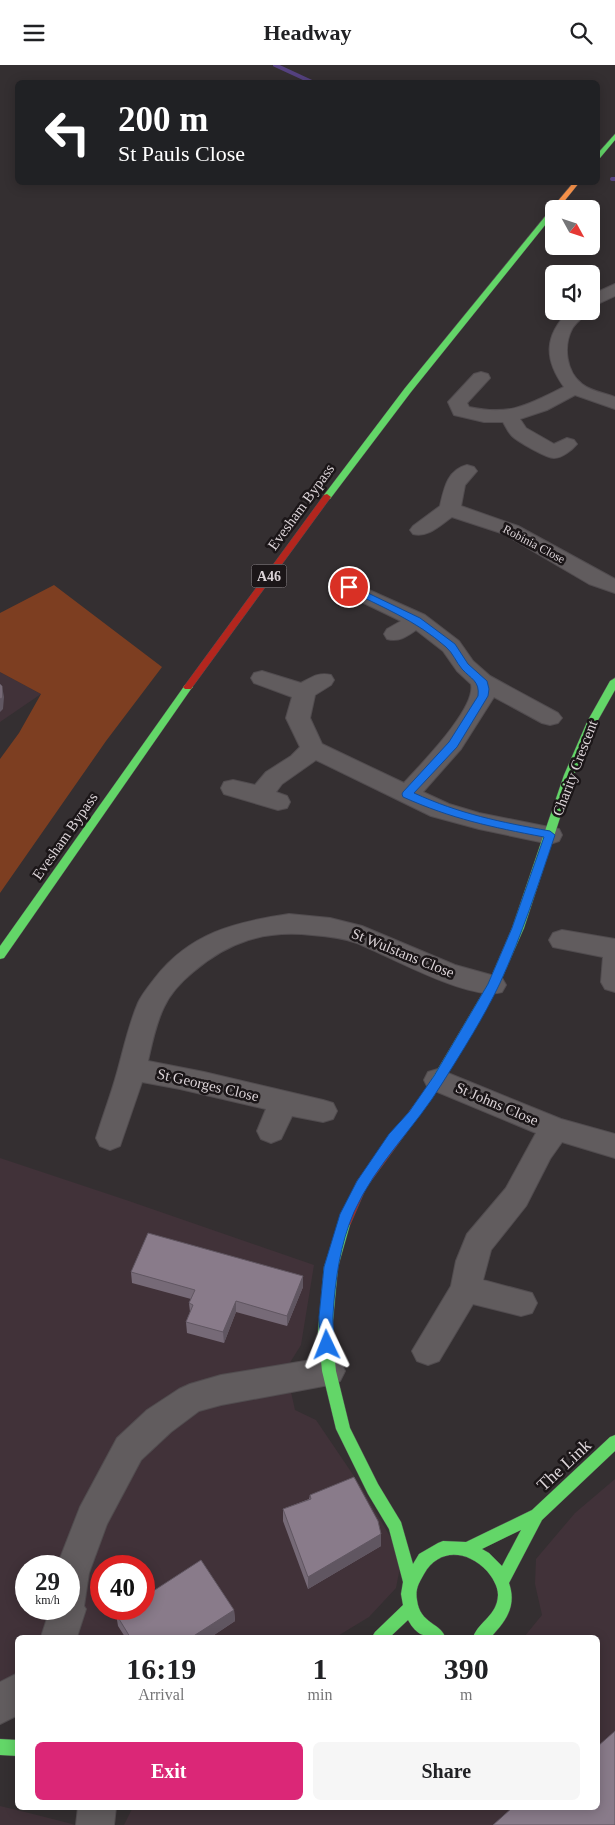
<!DOCTYPE html>
<html lang="en">
<head>
<meta charset="utf-8">
<style>
	body { margin:0; font-family:Georgia,serif; background:#f6f6f6; color:#202124; height:100vh; display:flex; flex-direction:column; font-size:19px; white-space:nowrap }
	* { box-sizing:border-box; margin:0 }
	p { font-size:16px; color:#757577 }
	.icon { flex:none; width:28px; height:28px; fill:none; stroke:currentColor; stroke-width:2; stroke-linecap:round; stroke-linejoin:round }
	.map { position:relative; flex:1; overflow:hidden }
	.details { position:absolute; left:15px; top:1570px; width:585px; height:175px; display:flex; flex-direction:column; background:#fff; border-radius:8px; box-shadow:0 2px 12px #0003 }
	.details>* { flex:none }
	.guide { position:absolute; left:15px; top:15px; width:585px; height:105px; border-radius:8px; box-shadow:0 2px 12px #0003; background:#202124; color:#fff; overflow:hidden }
	.needle { width:32px; rotate:130deg }
	.buttons { position:absolute; left:545px; top:135px; display:grid; gap:10px }
	.buttons a { display:grid; place-items:center; width:55px; height:55px; border-radius:8px; background:#fff; box-shadow:0 2px 12px #0003; font-size:25px }
	.speed { position:absolute; left:15px; top:1490px; display:flex; gap:10px; font-size:25px; font-weight:700; text-align:center }
	.speed>* { display:grid; place-content:center; width:65px; height:65px; border-radius:50%; background:#fff; box-shadow:0 2px 12px #0003; line-height:1 }
	.speed small { font-size:12px; font-weight:400 }
	.speed .limit { border:8px solid #d22; background:#fff; color:#111 }
	.pin { position:absolute; display:grid; place-items:center; width:42px; height:42px; color:#fff; margin:-21px; border:2px solid #fff; border-radius:50%; box-shadow:0 1px 5px #0007 }
	.me { position:absolute; width:55px; margin:-28px; rotate:358deg; stroke-linejoin:round; filter:drop-shadow(0 0 4px #0008) }
	.turn { display:flex; align-items:center; gap:18px; height:105px; padding:0 20px; font-size:22px }
	.turn .icon { width:65px; height:65px; stroke-width:2.5 }
	.turn b { display:block; font-size:35px; line-height:42px }
	.eta { display:flex; justify-content:space-evenly; align-items:center; height:85px; text-align:center }
	.eta b { font-size:30px; font-weight:800; line-height:35px }
	.primary-button { display:flex; gap:10px; margin-top:auto; padding:10px 20px }
	.primary-button a { flex:1; height:58px; border-radius:8px; background:#db2777; color:#fff; font-size:20px; font-weight:800; line-height:58px; text-align:center }
	.primary-button a+a { background:#f6f6f6; color:#202124 }
	header { display:flex; justify-content:space-between; align-items:center; height:65px; padding:0 20px; background:#fff; font-size:22px; font-weight:800 }
	.map>svg:first-child { display:block }
	.built { fill:#413239; fill-rule:evenodd }
	.green { fill:#7d3e21 }
	.lines { fill:none; stroke-linecap:round; stroke-linejoin:round }
	.stream { stroke:#554280; stroke-width:4 }
	.street-casing { stroke:#514c4f; stroke-width:2 }
	.fast-casing { stroke:#514c4f; stroke-width:1 }
	.slow-casing { stroke:#514c4f; stroke-width:1 }
	.jam-casing { stroke:#514c4f; stroke-width:1 }
	.street { fill:#615c5e; fill-rule:evenodd }
	.fast { fill:#63d668; fill-rule:evenodd }
	.slow { fill:#ff974d; fill-rule:evenodd }
	.jam { fill:#b3261e; fill-rule:evenodd }
	.wall { fill:#766a77 }
	.shaded-wall { fill:#605661 }
	.building { fill:#897b8a; stroke:#605661 }
	.route { fill:#1a73e8; stroke:#114b97 }
	.labels { text-anchor:middle; stroke-width:5; stroke-linejoin:round; paint-order:stroke }
	.far-street-label { font-size:12px; fill:#dbd3d7; stroke:#1b1618 }
	.shield { fill:#1b1618; stroke:#a19a9e; stroke-width:1 }
	.shield-label { font-size:14px; font-weight:bold; fill:#dbd3d7 }
	.street-label { font-size:15px; fill:#dbd3d7; stroke:#1b1618 }
	.near-street-label { font-size:18px; fill:#dbd3d7; stroke:#1b1618 }
</style>
</head>
<body>
<header><svg class="icon" aria-label="menu" viewBox="0 0 24 24"><path d="M4 6h16M4 12h16M4 18h16"/></svg>Headway<svg class="icon" aria-label="search" viewBox="0 0 24 24"><circle cx="10" cy="10" r="6"/><path d="M15 15l6 6"/></svg></header>
<div class="map">
<svg width="615" height="1760" viewBox="0 0 615 1760">
	<rect width="100%" height="100%" fill="#342f31"/>
	<path class="built" d="M0,607L41,629L0,657Z
		M0,1093L126,1135L314,1200L301,1280L286,1304L295,1345L316,1355L360,1420L402,1492L396,1523L369,1552L336,1572H18L17,1619L0,1616ZM26,1501H69V1544H26ZM101,1501H144V1544H101Z
		M615,1414V1760H124L133,1742H598V1572H524L542,1550L535,1519L536,1494L575,1448Z
		M0,1741L29,1748L76,1760H0Z"/>
	<path class="green" d="M54,520L162,602L106,676L0,828V694L19,668L41,629L0,607V548Z"/>
	<g class="lines">
		<path class="stream" d="M275,0L314,18
			M612,114H615"/>
		<defs>
			<path id="street" d="M615,219V231L591,242V230Z
				M569,246H588C583,253 576,257 572,264C563,281 566,307 582,319C591,326 604,328 615,332V344L575,330L547,345L520,354L526,363L554,379L567,373L574,375L577,379C572,385 562,393 554,393C546,393 517,376 512,371C508,367 506,362 503,357H484L454,350L448,337L474,309L481,307L488,309L490,313L467,338L469,342C511,351 527,340 564,322C544,294 544,271 569,246Z
				M467,400L474,402L477,406L465,420L461,441L518,461L615,514V528L589,519L504,469L452,452C440,460 428,473 413,469L410,465L413,461L440,441C444,424 447,405 467,400Z
				M349,516L425,550L459,576L473,596L490,611L558,648L562,653L558,658L550,660L542,658L494,632L461,684L423,727L449,739L479,748L559,764L562,770L559,776L550,779L479,764L431,751L316,695L282,719L276,727L287,731L290,737L287,743L278,745L224,729L221,723L224,717L233,715L255,720L266,707L291,691L300,682L286,653L292,632L254,618L251,613L254,608L262,606L301,618C312,612 319,607 331,610L334,615L331,620L315,630L310,653L322,679L404,718C420,700 477,643 471,619L457,606L443,586L416,565C406,572 399,577 387,574L384,569L387,564L401,556L341,527L338,522L341,517Z
				M289,849L330,853L362,861L455,900L502,913L506,920L502,927C471,937 389,891 357,878C343,873 327,871 312,870C265,865 229,876 193,907C182,916 170,929 164,942C156,958 152,978 148,996L204,1007L323,1035L333,1038L337,1046L333,1054L323,1057L292,1051L281,1074L271,1078L261,1074L257,1066L266,1044L180,1024L142,1017L120,1081L110,1085L100,1081L96,1073C103,1050 112,1027 118,1004C124,982 129,959 138,938C142,929 149,921 155,913C190,868 235,857 289,849Z
				M562,865L615,874V927L605,924L601,917L603,892L553,882L549,875L553,868Z
				M438,1004L561,1054L615,1069V1093L562,1077L550,1094L526,1141L491,1185L483,1215L532,1228L537,1238L532,1248L521,1251L473,1239L439,1296L428,1300L417,1296L412,1286L451,1221L456,1196L467,1169L506,1123L536,1068L428,1023L424,1015L428,1007Z
				M329,1292L340,1296L345,1306L340,1316L329,1320L221,1340L199,1346L171,1367L141,1395L107,1459L89,1508L84,1541L86,1544L77,1572H41L50,1544H69V1501H57L80,1442L117,1373L147,1345L179,1324L190,1319L221,1310Z
				M18,1608V1650L0,1659V1617Z
				M78,1742H116L114,1760H76Z"/>
			<path id="fast" d="M615,69V75L600,93L598,94V88Z
				M552,143L557,144H554V149L411,327L330,434H324V430L405,323Z
				M615,613V625L597,657L574,710L524,863L499,920L434,1030H426L424,1027L426,1024L488,919L512,863L564,710L587,657L610,616Z
				M188,619L191,620L193,622L191,624L4,893L0,894V881L185,620Z
				M345,1151L350,1152L351,1156L338,1202L332,1266L336,1306L350,1363L378,1419L401,1457L413,1499L419,1489L438,1478L443,1476L466,1477L532,1445L610,1372L615,1370V1386L542,1455L509,1518C517,1541 506,1556 491,1572H473C480,1555 497,1551 498,1530C498,1521 492,1512 487,1506C467,1485 439,1483 424,1509C419,1518 415,1524 417,1535C420,1559 441,1558 445,1572C427,1572 418,1573 408,1555L390,1572H372L375,1567L403,1540L401,1529L403,1517L389,1464L368,1429L336,1364L322,1306L318,1266L324,1202L339,1156L340,1152ZM521,1465L502,1501L489,1488L482,1484Z
				M0,1674L18,1675V1691L0,1690Z"/>
			<path id="slow" d="M573,118H579L558,144L552,145V143Z"/>
			<path id="jam" d="M327,429L331,432L191,624H185L183,622L185,620L324,430Z
				M430,1022L434,1024L436,1027L434,1030L366,1123L350,1160L345,1161L340,1160L339,1156L357,1116L426,1024Z"/>
		</defs>
		<use href="#street" class="street-casing"/>
		<use href="#fast" class="fast-casing"/>
		<use href="#slow" class="slow-casing"/>
		<use href="#jam" class="jam-casing"/>
		<use href="#street" class="street"/>
		<use href="#fast" class="fast"/>
		<use href="#slow" class="slow"/>
		<use href="#jam" class="jam"/>
	</g>
	<path class="wall" d="M131,1207L303,1222L287,1261L236,1247L224,1278L187,1268L186,1257L190,1247L189,1238L191,1234L132,1218Z
		M310,1430L381,1481L308,1524L283,1456V1444L309,1434Z
		M234,1545L235,1556L211,1572H125L118,1561L116,1549Z"/>
	<path class="shaded-wall" d="M2,621L4,632L3,644L0,647V634Z
		M303,1211V1222L287,1261V1251Z
		M236,1236V1247L224,1278L223,1267Z
		M381,1469V1481L308,1524V1512Z
		M234,1545L235,1556L211,1572H192Z"/>
	<path class="building" d="M0,619L2,621V633L0,634Z
		M148,1168L303,1211L287,1251L236,1236L223,1267L186,1257L193,1240L189,1238L195,1225L131,1207Z
		M354,1412L378,1456L381,1469L308,1512L283,1444L311,1434L310,1430Z
		M201,1495L234,1545L192,1572H130L116,1549L125,1544H144V1532Z
		M615,1666V1760H493L513,1742H598V1681Z"/>
	<path class="route" d="M349,519L420,553L455,579L468,599L487,616L489,624L488,631L457,682L414,728C460,749 500,757 550,766L555,770C538,820 522,870 500,918C484,952 463,985 443,1017C416,1062 376,1098 354,1147C340,1179 335,1216 333,1250C332,1261 336,1274 332,1284L327,1286L322,1284L320,1280L319,1252L324,1202L340,1149L357,1116L389,1069L409,1047L434,1011L488,919L512,863L544,772C491,762 452,754 403,732L402,729L403,727L449,677L478,631C480,616 471,614 462,604C456,597 453,588 446,582C417,556 380,541 346,524L344,522Z"/>
	<g class="labels">
		<g class="far-street-label">
			<text transform="translate(534 479) rotate(28)" y="4">Robinia Close</text>
		</g>
		<rect class="shield" x="251.5" y="499.5" width="35" height="23" rx="4"/>
		<g class="shield-label">
			<text x="269" y="516">A46</text>
		</g>
		<g class="street-label">
			<text transform="translate(301 442) rotate(-54)" y="5">Evesham Bypass</text>
			<text transform="translate(575 703) rotate(-69)" y="5">Charity Crescent</text>
			<text transform="translate(65 771) rotate(-55)" y="5">Evesham Bypass</text>
			<text transform="translate(403 888) rotate(22)" y="5">St Wulstans Close</text>
			<text transform="translate(208 1020) rotate(13)" y="5">St Georges Close</text>
			<text transform="translate(497 1039) rotate(23)" y="5">St Johns Close</text>
		</g>
		<g class="near-street-label">
			<text transform="translate(564 1400) rotate(-43)" y="6">The Link</text>
		</g>
	</g>
</svg>
<div class="buttons">
<a><svg class="needle" viewBox="-14 -14 28 28"><path d="M0-13l5 13h-10z" fill="#e53935"/><path d="M0 13l5-13h-10z" fill="#757577"/></svg></a>
<a><svg class="icon" aria-label="sound" viewBox="0 0 24 24"><path d="M4 9h4l5-4v14l-5-4H4zM17 9q2 3 0 6"/></svg></a>
</div>
<div class="speed"><div>29<small>km/h</small></div><div class="limit">40</div></div>
<div class="pin" style="left:349px;top:522px;background:#d93025"><svg class="icon" aria-label="arrive" viewBox="0 0 24 24"><path d="M6 21V4h12l-3 4 3 4H6"/></svg></div>
<svg class="me" style="left:327px;top:1280px" viewBox="-20 -20 40 40"><path d="M0-17L14 15 0 8-14 15z" fill="#1a73e8" stroke="#fff" stroke-width="4"/></svg>
<div class="guide">
<div class="turn"><svg class="icon" aria-label="left" viewBox="0 0 24 24"><path d="M17 20v-9H6M10 6l-5 5 5 5"/></svg><div><b>200 m</b>St Pauls Close</div></div>
</div>
<section class="details">
<div class="eta">
<div><b>16:19</b><p>Arrival</p></div>
<div><b>1</b><p>min</p></div>
<div><b>390</b><p>m</p></div>
</div>
<div class="primary-button"><a>Exit</a><a>Share</a></div>
</section>
</div>
</body>
</html>
